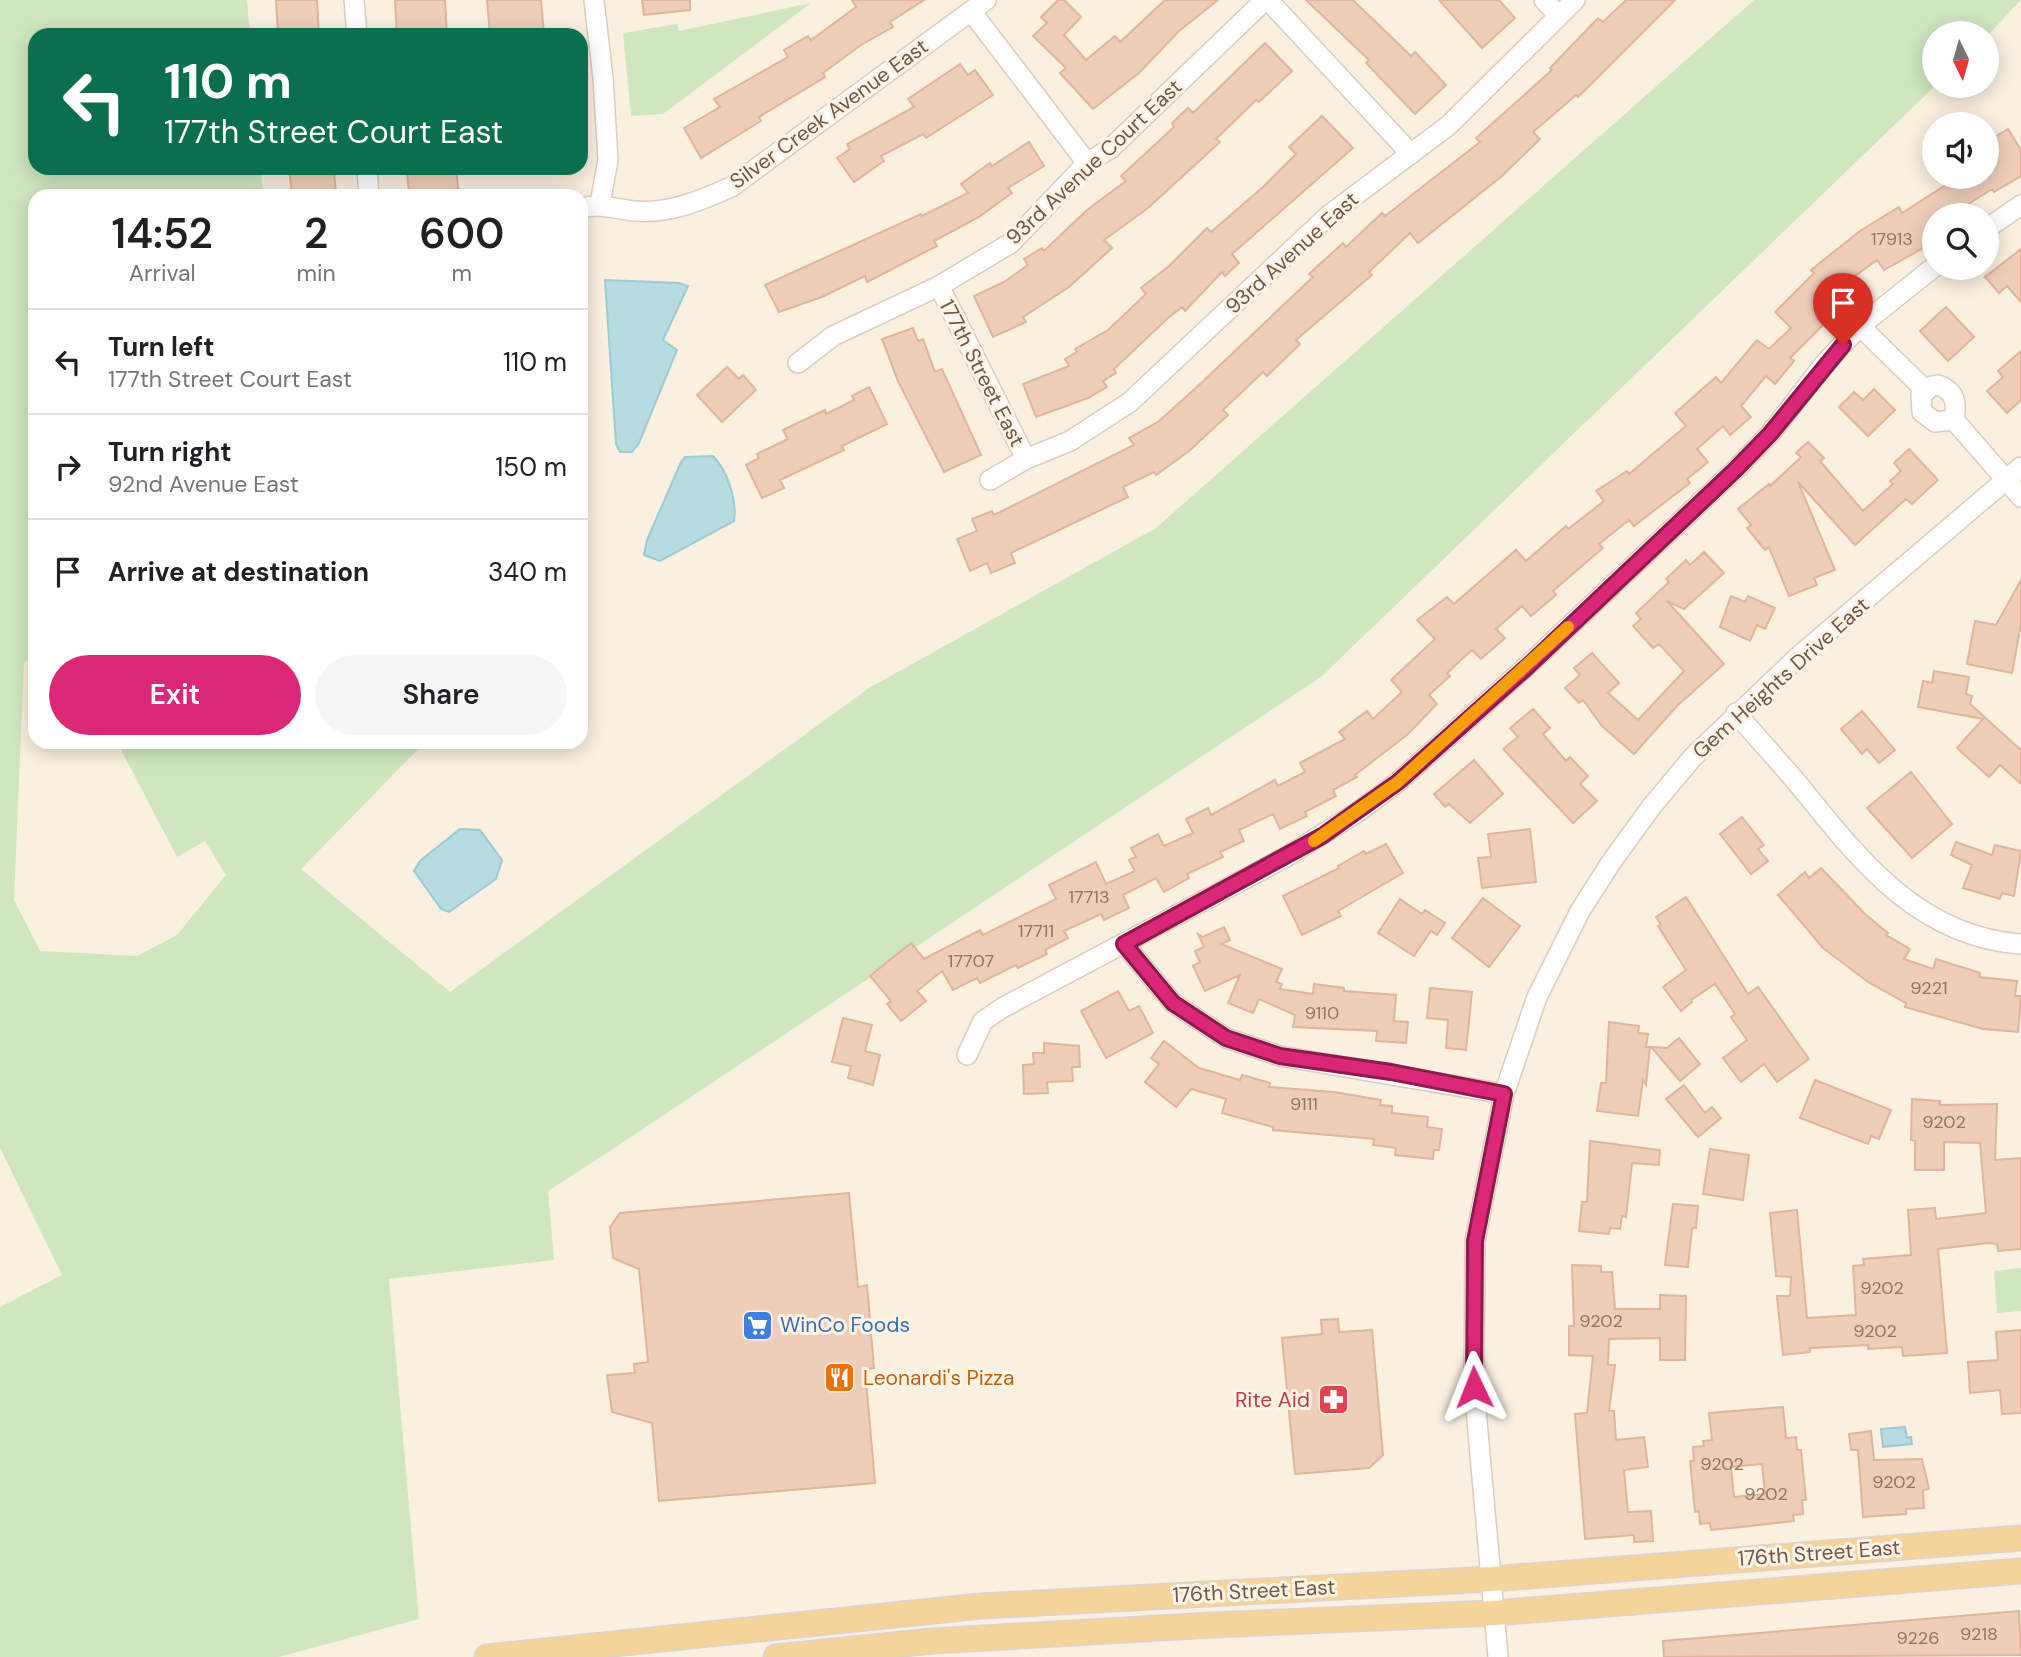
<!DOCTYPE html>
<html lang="en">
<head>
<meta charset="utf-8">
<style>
	body { margin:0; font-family:"DM Sans",sans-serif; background:#f6f6f6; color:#202124; height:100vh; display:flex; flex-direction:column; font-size:26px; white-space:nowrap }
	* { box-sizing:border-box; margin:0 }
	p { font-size:23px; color:#757577 }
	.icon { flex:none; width:38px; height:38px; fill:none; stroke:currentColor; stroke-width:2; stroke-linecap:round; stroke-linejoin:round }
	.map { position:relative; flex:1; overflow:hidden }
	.sheet { position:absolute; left:28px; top:189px; width:560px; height:560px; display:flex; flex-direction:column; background:#fff; border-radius:21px; box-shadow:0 4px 18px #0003 }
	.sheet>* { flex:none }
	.hud { position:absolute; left:28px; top:28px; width:560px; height:147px; border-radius:21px; box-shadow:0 4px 18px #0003; background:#0b6e4f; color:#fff; overflow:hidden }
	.needle { width:46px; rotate:175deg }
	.buttons { position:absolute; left:1922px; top:21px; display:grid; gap:14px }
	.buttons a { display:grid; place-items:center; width:77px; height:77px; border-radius:50%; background:#fff; box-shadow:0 4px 18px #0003; font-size:35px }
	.pin { position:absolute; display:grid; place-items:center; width:60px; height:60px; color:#fff; margin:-72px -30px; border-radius:50% 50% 50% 0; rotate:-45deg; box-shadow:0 0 7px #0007 }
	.pin .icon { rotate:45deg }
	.me { position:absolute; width:77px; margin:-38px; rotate:358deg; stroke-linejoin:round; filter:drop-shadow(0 0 5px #0008) }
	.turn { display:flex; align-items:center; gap:24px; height:147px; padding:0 21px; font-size:32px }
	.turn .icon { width:91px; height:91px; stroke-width:2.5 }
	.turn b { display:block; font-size:49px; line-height:60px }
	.eta { display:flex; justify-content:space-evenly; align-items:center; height:119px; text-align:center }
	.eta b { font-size:42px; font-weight:600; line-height:49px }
	.cta { display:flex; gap:14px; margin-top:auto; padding:14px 21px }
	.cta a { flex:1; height:80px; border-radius:42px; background:#db2777; color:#fff; font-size:28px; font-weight:600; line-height:80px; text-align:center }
	.cta a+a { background:#f6f6f6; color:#202124 }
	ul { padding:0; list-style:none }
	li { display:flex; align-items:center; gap:21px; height:105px; padding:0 21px; border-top:2px solid #e0e0e0 }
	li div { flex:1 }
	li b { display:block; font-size:26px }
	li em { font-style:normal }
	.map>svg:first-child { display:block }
	.green { fill:#cfe6c0 }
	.water { fill:#b6dbe2; stroke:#9dcad3; stroke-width:2 }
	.building { fill:#eeceb9; stroke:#dfb59b; stroke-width:2; fill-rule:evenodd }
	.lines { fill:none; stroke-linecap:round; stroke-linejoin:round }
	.minor-casing { stroke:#ddccbd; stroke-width:22 }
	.major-casing { stroke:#dad3d0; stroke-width:27 }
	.minor { stroke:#fff; stroke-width:19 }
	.major { stroke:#f5d49b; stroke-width:24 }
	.route-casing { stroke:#8e194d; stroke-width:18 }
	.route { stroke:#db2777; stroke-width:12 }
	.slow { stroke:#f59e0b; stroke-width:12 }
	.labels { text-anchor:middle; stroke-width:6; stroke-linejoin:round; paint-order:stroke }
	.number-label { font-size:18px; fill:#8f7565 }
	.street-label { font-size:21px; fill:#6f5749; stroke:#fef4e5 }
	.shop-label { font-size:21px; fill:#366cbe; stroke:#fef4e5; text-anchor:start }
	.food-label { font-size:21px; fill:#c56008; stroke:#fef4e5; text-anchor:start }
	.health-label { font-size:21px; fill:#be3a42; stroke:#fef4e5; text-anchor:end }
</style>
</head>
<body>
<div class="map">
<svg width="2021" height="1657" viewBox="0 0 2021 1657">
	<rect width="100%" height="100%" fill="#faf0e0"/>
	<path class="green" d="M0,0H247L250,35H35V168H261L263,196H35V657L24,662L14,900L40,951L137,956L177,935L226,875L205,841L177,857L117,742H425L301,869L450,992L869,688L1156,528L1754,0H2021L1986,37V33H1934L1935,86L1321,677L616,1147L548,1191L554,1260L389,1279L419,1619L279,1657H0V1307L62,1275L0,1148Z
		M811,3L663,114L631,116L623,33L677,24L679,31Z
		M2021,1268V1311L1997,1313L1994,1271Z"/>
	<path class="water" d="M605,280L679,283L688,286L663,340L677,350L639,443L632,452H620L616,444Z
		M713,456C728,471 737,501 734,521L660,561L644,555L647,540L681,462L685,457Z
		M460,829L480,830L502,860L496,879L449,912L441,909L414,871L420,861Z
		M1905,1427L1907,1438L1911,1437L1912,1444L1883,1447L1881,1429Z"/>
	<path class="building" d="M276,0H317L319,35H278Z
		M395,0H445L447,35H397Z
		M487,0H541L544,35H490Z
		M642,0H690V10L644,15Z
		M852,0H924L890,22L893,27L861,45L823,73L825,77L759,117L761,121L701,158L684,128L720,107L714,99L788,57L784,50L808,36L811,40L856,7Z
		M1058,0H1064L1081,17L1064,35L1086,60L1115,36L1120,42L1165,0H1218L1179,31L1139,73L1093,109L1060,73L1066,68L1033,36L1047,23L1041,17Z
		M1306,0H1353L1411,56L1415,52L1446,85L1415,114L1366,63L1369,60Z
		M1439,0H1499L1515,18L1482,48Z
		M1626,0H1675L1578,97L1576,95L1533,132L1540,139L1502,176L1418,243L1410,233L1369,272L1372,275L1296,340L1300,344L1267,376L1263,372L1223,410L1228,415L1189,451L1156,475L1154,472L1123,487L1128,497L1011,553L1015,563L991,573L987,563L970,571L957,539L977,531L972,519L992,511L994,515L1134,445L1129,438L1158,422L1199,385L1313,277L1309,274L1343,243L1346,247L1382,213L1385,216L1480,142L1476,138L1552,70L1550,68L1598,18L1603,22Z
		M1265,43L1292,71L1259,102L1256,100L1216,139L1220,142L1148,208L1104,240L1112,248L1069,287L1023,317L1026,322L993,337L974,296L1004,282L1028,265L1024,259L1042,248L1044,251L1087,210L1126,181L1121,176L1174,127L1172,123L1188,108L1193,113Z
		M960,64L968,75L975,70L993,95L926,138L923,134L881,156L884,161L854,182L837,158L850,149L847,144L914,107L908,99Z
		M1322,116L1353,148L1232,254L1239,263L1225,276L1222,272L1185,311L1182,307L1168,318L1114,369L1116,373L1103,381L1107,387L1088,398L1036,417L1023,384L1069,366L1065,359L1077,352L1075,349L1108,330L1146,294L1141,288L1169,266L1207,228L1211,232L1263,187L1296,154L1289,147Z
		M2008,129L2021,150V176L1994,192L1992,189L1951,215H1934V242L1884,270L1877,260L1847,282L1858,298L1840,308L1790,358L1794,361L1775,384L1766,376L1741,406L1751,417L1730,435L1723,426L1697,449L1708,462L1687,479L1690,483L1634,526L1629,520L1599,544L1603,548L1553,591L1556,595L1531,616L1522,606L1496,629L1505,638L1481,659L1472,650L1447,673L1450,676L1429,695L1437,704L1408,734L1355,775L1357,777L1333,790L1336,796L1305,812L1307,816L1280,829L1273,814L1239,830L1244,841L1220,852L1223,857L1187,874L1189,878L1164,892L1156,878L1123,895L1129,908L1104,920L1101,914L1064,931L1068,938L1045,950L1047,954L1018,968L1016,965L980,983L977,978L953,990L942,971L917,991L926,1001L901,1021L887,1004L891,1001L870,976L911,943L924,959L980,930L983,935L1056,899L1049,885L1096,862L1106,884L1135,871L1129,860L1136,857L1131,848L1158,834L1164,846L1193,833L1186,819L1208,808L1211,815L1275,780L1278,786L1305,772L1300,763L1345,739L1339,732L1367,711L1373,719L1402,692L1391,680L1435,639L1417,620L1447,597L1454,604L1516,550L1526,561L1566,526L1568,529L1604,501L1596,491L1627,471L1629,474L1686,426L1675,413L1716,377L1721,383L1757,340L1769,349L1791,328L1775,312L1814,273L1811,270L1860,231L1899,207L1902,213L1958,177H1986V142Z
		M1029,142L1044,166L1008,188L1012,193L979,217L934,241L937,246L867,282L865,276L822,297L779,312L765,285L921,214L922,216L968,193L961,184L990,163L992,166Z
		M289,168H334L336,196H292Z
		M407,168H456L459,196H409Z
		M2021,249V302L2007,286L1999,293L1985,277Z
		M1946,307L1974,337L1948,361L1920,331Z
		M913,328L918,341L923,339L935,372L942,369L981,455L944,472L898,381L882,339Z
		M2021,351V400L2007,413L1987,391L2003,377L1998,371Z
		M727,367L739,379L743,375L756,390L722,422L697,395Z
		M869,387L887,424L842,446L844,450L780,480L784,488L762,498L746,465L759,458L757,454L788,439L783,430L825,410L826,414L854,400L852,396Z
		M1874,389L1895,410L1868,436L1839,407L1854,392L1863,400Z
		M1808,442L1824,458L1820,461L1863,511L1893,484L1890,481L1901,471L1894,463L1909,449L1938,480L1912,504L1906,499L1855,545L1798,482L1835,570L1814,578L1817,585L1789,596L1769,547L1765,550L1747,528L1751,525L1738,509L1769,484L1770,486L1801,457L1796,453Z
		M1704,552L1724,573L1684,609L1667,601L1724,664L1677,706L1634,754L1602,726L1583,700L1579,703L1565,688L1580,675L1574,668L1592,653L1619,683L1608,693L1638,720L1684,671L1659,644L1653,648L1633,626L1641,619L1636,613L1669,582L1666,579L1686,560L1690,565Z
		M2021,580V624L2012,673L1967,664L1975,621L1996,625Z
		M1731,596L1745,602L1748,596L1775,608L1765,629L1757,625L1750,641L1720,627Z
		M1934,671L1969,677L1966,694L1972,696L1970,704L2021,750V784L2000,765L1989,777L1957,748L1983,719L1918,707L1923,681L1932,683Z
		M1533,709L1550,728L1543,734L1566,761L1570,757L1588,776L1580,784L1597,801L1573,823L1503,749L1518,737L1510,728Z
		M1862,711L1895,750L1879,763L1867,749L1862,754L1841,729Z
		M1474,760L1503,794L1470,823L1449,804L1445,807L1434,794Z
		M1911,772L1952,824L1912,858L1867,808Z
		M1742,817L1764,845L1758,849L1768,861L1751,874L1720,834Z
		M1530,829L1536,882L1482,888L1478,858L1491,857L1488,834Z
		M1956,842L1992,855L1995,845L2021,851L2014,896L2002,893L2000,899L1963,888L1972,865L1951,855Z
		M1386,844L1403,873L1338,911L1341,916L1302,935L1283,896L1339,868L1338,866L1364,851L1366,854Z
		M1821,868L1865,914L1888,933L1886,935L1910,949L1904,959L1933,969L1936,959L1980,973L1979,977L2017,981L2015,996H2021L2018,1032L1983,1029L1905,1007L1906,1003L1868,982L1823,948L1778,895L1805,872L1809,878Z
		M1686,897L1748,994L1758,987L1809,1059L1777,1082L1764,1064L1741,1082L1723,1058L1747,1040L1731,1017L1735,1014L1715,984L1691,1000L1692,1002L1681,1011L1663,987L1686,970L1658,926L1661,925L1656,917Z
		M1483,898L1520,926L1489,967L1452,938Z
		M1400,899L1422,914L1425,910L1445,923L1437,935L1431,931L1414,956L1378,933Z
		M1224,927L1230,940L1221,944L1282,969L1276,982L1282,984L1280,989L1313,994L1314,984L1344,988V991L1396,995L1394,1021L1408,1022L1406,1043L1376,1041L1377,1031L1293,1027L1295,1015L1259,999L1253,1013L1228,1003L1240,975L1205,991L1193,966L1200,962L1195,951L1204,947L1198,934L1203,937Z
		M1430,988L1472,992L1466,1050L1446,1048L1448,1020L1427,1018Z
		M1118,991L1129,1011L1139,1006L1153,1033L1106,1058L1081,1011Z
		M843,1018L872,1025L865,1051L880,1055L873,1085L848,1078L851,1066L832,1062Z
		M1609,1022L1639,1026L1638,1033L1648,1034L1646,1047H1650L1646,1085L1643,1080L1638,1116L1597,1111L1601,1083H1606Z
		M1679,1038L1700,1064L1680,1081L1651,1047L1667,1048Z
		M1164,1041L1199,1068L1240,1080L1242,1075L1270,1083L1269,1087L1334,1092L1381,1100L1380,1105L1392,1106V1113L1428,1117L1427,1127L1442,1129L1439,1150H1434L1433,1159L1395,1155L1396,1148L1373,1145L1374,1139L1273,1130V1127L1222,1113L1226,1099L1191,1089L1176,1107L1145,1082L1159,1064L1151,1058Z
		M1044,1043L1079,1046L1080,1067H1072L1073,1081L1047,1082L1048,1093L1024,1094L1023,1065L1034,1064L1033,1053H1044Z
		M1815,1080L1891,1110L1879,1139L1871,1136L1868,1144L1800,1118Z
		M1684,1085L1705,1113L1712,1107L1721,1118L1698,1137L1666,1099Z
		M1912,1099L1940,1101V1105L1997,1104L1995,1160L2021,1158V1249L1998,1251L1997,1244L1988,1243L1938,1249L1947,1353L1903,1356L1902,1347L1868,1349V1345L1810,1348V1352L1783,1355L1777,1296H1790L1791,1277L1776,1276L1770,1213L1797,1210L1807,1318L1856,1315L1853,1266L1864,1265L1863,1259L1911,1255L1908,1210L1935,1208L1936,1219L1986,1213L1980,1143L1944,1142V1170H1915V1141L1911,1140Z
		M1590,1141L1660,1150L1659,1165L1632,1163L1626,1217L1622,1216L1620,1229L1610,1228L1609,1234L1579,1231L1582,1202H1587Z
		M1710,1149L1749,1155L1743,1200L1703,1194Z
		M849,1193L858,1287L867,1285L874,1368L865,1369L875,1483L659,1501L652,1423L612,1412L607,1375L635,1373L634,1364L648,1362L639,1269L613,1258L610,1227L620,1213Z
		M1673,1204L1698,1206L1696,1228H1692L1688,1267L1665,1265Z
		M1572,1265L1601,1266V1272H1612L1615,1309H1660V1295L1686,1296L1685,1360H1660V1338L1609,1339L1608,1365H1615L1609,1411H1614L1616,1440L1644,1437L1648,1467L1624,1470L1628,1512L1651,1511L1653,1541L1634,1542V1535L1585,1539L1575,1414L1587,1413L1593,1356L1569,1355V1326H1574Z
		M1338,1319L1339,1332L1372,1330L1383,1455L1369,1468L1295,1474L1282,1338L1322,1334L1321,1320Z
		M2021,1330V1413L2002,1414L2000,1390L1970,1393L1968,1362L1998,1360L1996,1332Z
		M1783,1407L1786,1438L1796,1437L1797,1450H1801L1806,1500H1802L1803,1514L1793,1515L1794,1521L1741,1527L1711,1530L1710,1523L1700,1524L1699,1511L1695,1512L1690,1461H1694L1693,1447L1704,1446L1703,1441L1712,1440L1709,1413ZM1762,1464L1765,1494L1734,1497L1731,1467Z
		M1871,1431L1874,1460L1922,1459L1929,1489L1923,1490L1924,1508L1906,1509V1514L1863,1517L1858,1450H1851L1849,1434Z
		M2019,1611L2021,1655L1664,1657L1663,1641Z"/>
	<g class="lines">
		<defs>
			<path id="minor" d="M354,0L357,35
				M594,0L603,78L608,160L600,204
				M1268,0L1411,154
				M1544,0L1558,15
				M971,11L1087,163
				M367,168L369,196
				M581,208C602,203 615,209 635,211C669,214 700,201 731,187L986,0
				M1986,229L2021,205
				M939,286L1026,459
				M1860,326L1925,390
				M798,363L833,336L939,286L1011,243L1087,163L1111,148L1265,0
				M1938,385C1956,391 1957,404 1954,420L1935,422L1922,412L1921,395L1932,386Z
				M1954,420L2021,497
				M990,480L1026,459L1070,441L1130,402L1329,215L1449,125L1575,0
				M1736,713C1758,739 1781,763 1803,790C1861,862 1920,937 2021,944
				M1124,944L1173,1003L1226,1038L1280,1056L1504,1094
				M967,1055L983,1021L1002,1008L1286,857L1358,812L1398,782L1527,666L1735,470L1770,434L1825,363L1860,326L1934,267
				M1498,1657L1474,1387L1475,1241L1504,1094L1537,997L1580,911L1612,861L1652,806L1693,757L1799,656L2021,467"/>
			<path id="major" d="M487,1657L981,1606L1491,1579L2021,1538
				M776,1657L933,1641L1212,1625L1494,1613L2021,1571"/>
		</defs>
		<use href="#minor" class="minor-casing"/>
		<use href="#major" class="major-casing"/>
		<use href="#minor" class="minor"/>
		<use href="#major" class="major"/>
	</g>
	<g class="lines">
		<defs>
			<path id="route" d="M1474,1387L1475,1241L1504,1094L1391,1072L1280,1056L1226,1038L1173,1003L1124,944L1322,836L1398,782L1528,666L1735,470L1770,434L1843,345"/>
		</defs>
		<use href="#route" class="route-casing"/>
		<use href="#route" class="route"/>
		<path class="slow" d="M1314,841L1398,782L1568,627"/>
	</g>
	<defs>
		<symbol id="supermarket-square" viewBox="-11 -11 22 22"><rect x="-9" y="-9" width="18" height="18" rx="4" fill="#3f7fe0" stroke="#fef4e5"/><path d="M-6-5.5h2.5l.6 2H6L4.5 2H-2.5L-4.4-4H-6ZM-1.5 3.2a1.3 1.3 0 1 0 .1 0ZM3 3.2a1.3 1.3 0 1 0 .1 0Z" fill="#fff"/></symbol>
		<symbol id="restaurant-square" viewBox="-11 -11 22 22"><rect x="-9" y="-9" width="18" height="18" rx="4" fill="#e8710a" stroke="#fef4e5"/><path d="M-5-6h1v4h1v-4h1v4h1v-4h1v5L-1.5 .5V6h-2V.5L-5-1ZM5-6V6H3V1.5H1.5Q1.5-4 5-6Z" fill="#fff"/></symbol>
		<symbol id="pharmacy-square" viewBox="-11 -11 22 22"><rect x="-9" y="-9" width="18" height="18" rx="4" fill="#e0444e" stroke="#fef4e5"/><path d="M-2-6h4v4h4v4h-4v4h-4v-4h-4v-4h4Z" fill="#fff"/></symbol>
	</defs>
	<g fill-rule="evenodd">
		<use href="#supermarket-square" x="740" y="1308" width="35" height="35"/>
		<use href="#restaurant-square" x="822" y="1360" width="35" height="35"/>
		<use href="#pharmacy-square" x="1316" y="1382" width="35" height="35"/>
	</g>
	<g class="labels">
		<g class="number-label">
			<text x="1892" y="245">17913</text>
			<text x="1089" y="903">17713</text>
			<text x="1036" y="937">17711</text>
			<text x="971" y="967">17707</text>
			<text x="1929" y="994">9221</text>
			<text x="1322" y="1019">9110</text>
			<text x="1304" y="1110">9111</text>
			<text x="1944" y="1128">9202</text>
			<text x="1882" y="1294">9202</text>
			<text x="1601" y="1327">9202</text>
			<text x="1875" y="1337">9202</text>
			<text x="1722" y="1470">9202</text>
			<text x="1894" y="1488">9202</text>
			<text x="1766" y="1500">9202</text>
			<text x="1979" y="1640">9218</text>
			<text x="1918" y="1644">9226</text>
		</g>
		<g class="street-label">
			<text transform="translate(829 114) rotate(-36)" y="7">Silver Creek Avenue East</text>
			<text transform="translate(1094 162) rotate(-43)" y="7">93rd Avenue Court East</text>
			<text transform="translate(1292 253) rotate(-42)" y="7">93rd Avenue East</text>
			<text transform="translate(982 373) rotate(63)" y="7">177th Street East</text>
			<text transform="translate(1781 678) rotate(-42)" y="7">Gem Heights Drive East</text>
			<text transform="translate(1819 1553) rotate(-4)" y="7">176th Street East</text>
			<text transform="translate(1254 1591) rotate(-3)" y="7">176th Street East</text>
		</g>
		<g class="shop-label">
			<text x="780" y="1332">WinCo Foods</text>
		</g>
		<g class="food-label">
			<text x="863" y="1385">Leonardi's Pizza</text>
		</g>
		<g class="health-label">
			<text x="1310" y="1407">Rite Aid</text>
		</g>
	</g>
</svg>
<div class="buttons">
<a><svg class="needle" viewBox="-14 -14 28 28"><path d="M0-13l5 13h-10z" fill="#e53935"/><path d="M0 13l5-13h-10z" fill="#757577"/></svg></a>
<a><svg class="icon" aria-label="sound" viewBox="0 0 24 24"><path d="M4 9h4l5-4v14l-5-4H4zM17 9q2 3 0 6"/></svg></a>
<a><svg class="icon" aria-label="search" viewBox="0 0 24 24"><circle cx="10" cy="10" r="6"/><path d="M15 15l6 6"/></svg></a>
</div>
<div class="pin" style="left:1843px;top:345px;background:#d93025"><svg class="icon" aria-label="arrive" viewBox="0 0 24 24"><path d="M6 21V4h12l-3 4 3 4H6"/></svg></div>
<svg class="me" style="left:1474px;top:1387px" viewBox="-20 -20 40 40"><path d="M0-17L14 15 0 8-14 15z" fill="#db2777" stroke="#fff" stroke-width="4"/></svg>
<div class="hud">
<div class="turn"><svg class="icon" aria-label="left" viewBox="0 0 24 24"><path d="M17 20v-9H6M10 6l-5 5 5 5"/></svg><div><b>110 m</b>177th Street Court East</div></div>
</div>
<section class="sheet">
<div class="eta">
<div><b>14:52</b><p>Arrival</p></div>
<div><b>2</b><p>min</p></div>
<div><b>600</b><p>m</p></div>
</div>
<ul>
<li><svg class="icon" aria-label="left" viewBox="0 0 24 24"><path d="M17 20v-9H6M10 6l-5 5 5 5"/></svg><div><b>Turn left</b><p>177th Street Court East</p></div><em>110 m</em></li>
<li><svg class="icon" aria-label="right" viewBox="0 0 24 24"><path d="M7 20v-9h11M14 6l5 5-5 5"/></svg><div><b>Turn right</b><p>92nd Avenue East</p></div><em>150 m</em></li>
<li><svg class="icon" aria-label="arrive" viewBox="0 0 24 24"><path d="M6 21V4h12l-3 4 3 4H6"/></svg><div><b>Arrive at destination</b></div><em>340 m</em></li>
</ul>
<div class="cta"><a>Exit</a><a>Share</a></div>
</section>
</div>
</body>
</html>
